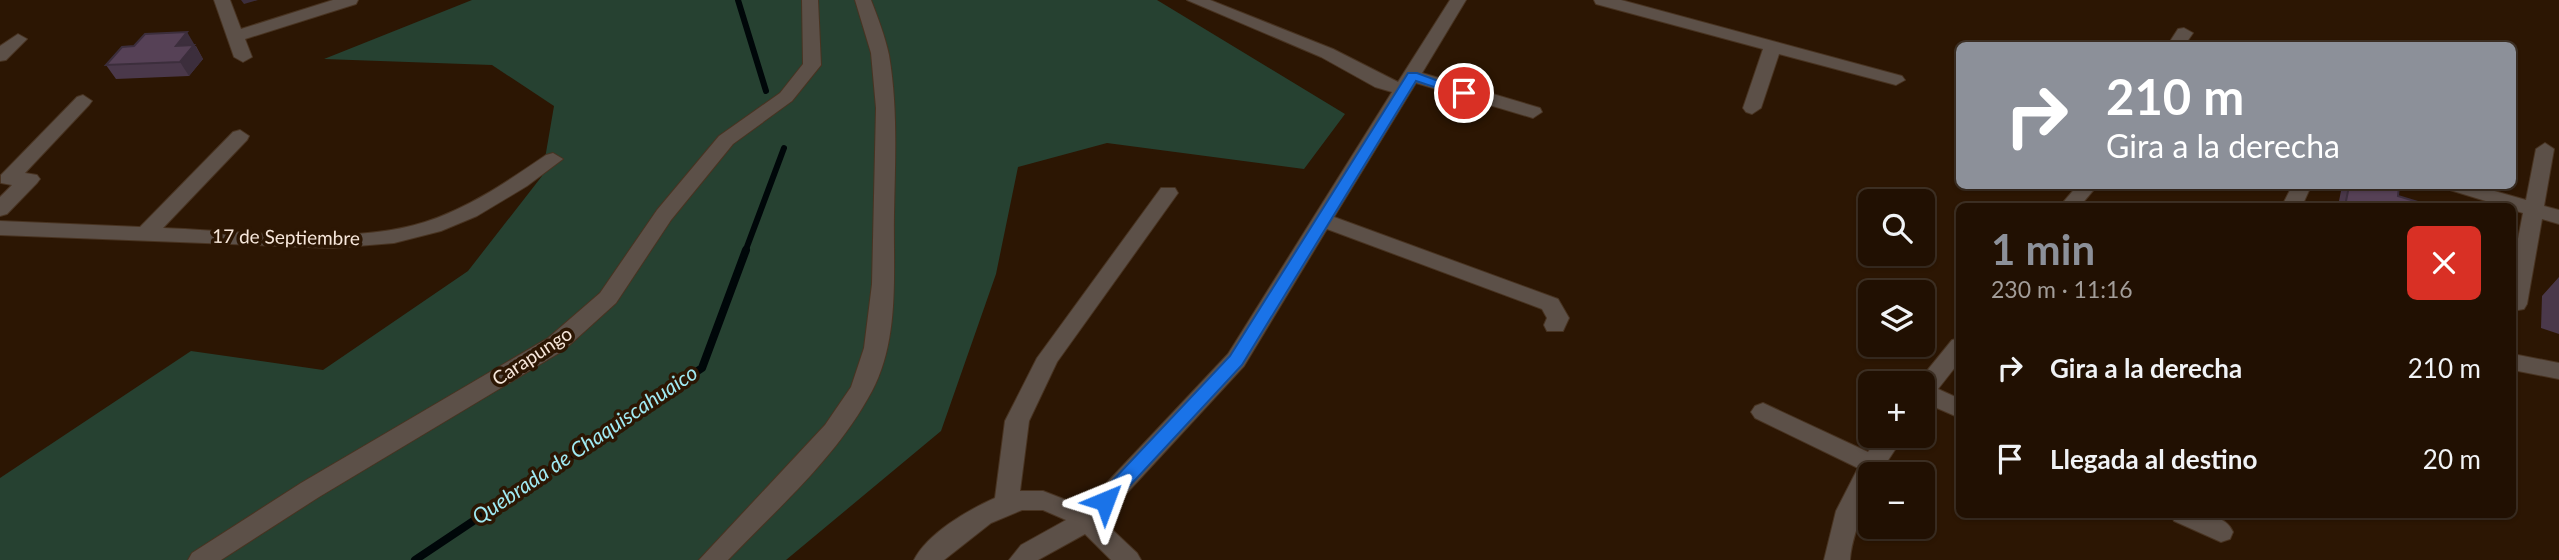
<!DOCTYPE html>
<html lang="es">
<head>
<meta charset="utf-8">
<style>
	body { margin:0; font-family:Lato,sans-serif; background:#29190c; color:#f1f3f6; height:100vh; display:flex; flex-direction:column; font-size:26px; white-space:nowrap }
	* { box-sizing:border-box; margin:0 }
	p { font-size:23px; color:#a29d99 }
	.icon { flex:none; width:38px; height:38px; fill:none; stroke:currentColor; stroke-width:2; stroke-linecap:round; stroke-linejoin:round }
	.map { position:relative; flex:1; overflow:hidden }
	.side { position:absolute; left:1956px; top:203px; width:560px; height:315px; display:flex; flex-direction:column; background:#211002; border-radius:10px; box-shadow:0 2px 5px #0004,0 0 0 2px #3e3024 }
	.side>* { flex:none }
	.banner { position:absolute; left:1956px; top:42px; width:560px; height:147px; border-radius:10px; box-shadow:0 2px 5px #0004,0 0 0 2px #3e3024; background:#8c9099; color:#fff; overflow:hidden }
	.buttons { position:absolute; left:1858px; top:189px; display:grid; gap:14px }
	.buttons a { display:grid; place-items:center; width:77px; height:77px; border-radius:10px; background:#211002; box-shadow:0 2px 5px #0004,0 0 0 2px #3e3024; font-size:35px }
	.pin { position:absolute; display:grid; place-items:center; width:60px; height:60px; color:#fff; margin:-30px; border:4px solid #fff; border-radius:50%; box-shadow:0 2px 7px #0007 }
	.me { position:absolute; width:77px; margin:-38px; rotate:44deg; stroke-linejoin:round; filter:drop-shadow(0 0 5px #0008) }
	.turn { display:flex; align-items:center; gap:24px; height:147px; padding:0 35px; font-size:32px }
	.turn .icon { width:91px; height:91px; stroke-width:2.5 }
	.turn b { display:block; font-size:49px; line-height:60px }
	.round { display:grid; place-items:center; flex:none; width:74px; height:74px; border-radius:10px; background:#29190c }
	.headline { display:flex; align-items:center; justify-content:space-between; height:119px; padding:0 35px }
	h1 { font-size:42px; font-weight:700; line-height:52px; color:#8c9099 }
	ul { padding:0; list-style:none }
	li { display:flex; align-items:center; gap:21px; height:91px; padding:0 35px }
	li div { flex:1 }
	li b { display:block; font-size:26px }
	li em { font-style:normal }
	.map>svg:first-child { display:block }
	.green { fill:#264131 }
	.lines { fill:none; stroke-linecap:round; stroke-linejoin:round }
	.stream-far1 { stroke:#000709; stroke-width:6 }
	.stream { stroke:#000709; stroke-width:8 }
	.minor-casing { stroke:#483321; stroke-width:2 }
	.minor { fill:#5c5048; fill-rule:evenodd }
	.wall { fill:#4a384a }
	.shaded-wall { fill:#3c2e3c }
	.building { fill:#564156; stroke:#3c2e3c; stroke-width:2 }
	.route { fill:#1a73e8; stroke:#114b97; stroke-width:2 }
	.labels { text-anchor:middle; stroke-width:7; stroke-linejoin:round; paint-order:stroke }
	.street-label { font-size:19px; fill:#f7e7db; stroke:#2c1603 }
	.water-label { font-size:21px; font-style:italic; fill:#a0eaf3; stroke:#2c1603 }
</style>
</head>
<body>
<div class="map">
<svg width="2559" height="560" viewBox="0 0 2559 560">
	<rect width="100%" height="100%" fill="#2c1603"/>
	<path class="green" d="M472,0H1157L1345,114L1304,169L1107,143L1018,167L996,274L941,431L786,560H0V478L191,351L323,370L468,271L542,176L554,106L492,65L324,59Z"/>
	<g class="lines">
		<path class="stream-far1" d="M738,0L766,91
			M745,252L784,148"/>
		<path class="stream" d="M415,560L702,368L746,250"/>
		<defs>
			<path id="minor" d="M214,0H230L241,29L333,0H358L356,4L245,39L252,57L243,62L234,57Z
				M802,0H818L821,65L792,101L733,144L671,220L616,303L564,350L319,497L221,560H188L192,553L301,483L548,338L600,293L657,210L719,136L780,93L803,64Z
				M855,0H871C878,18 885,36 889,55C898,108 895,161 894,214C893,272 900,338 872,391C837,457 779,507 728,560H699L825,425L851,387L864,348L872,284L876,108L871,53Z
				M1187,0H1210L1333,49L1398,82L1450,0H1466L1422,73L1540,108L1542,112L1533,118L1416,83L1334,217L1558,299L1569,318L1563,331H1547L1544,325L1547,318L1542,309L1327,229L1244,366L1102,520L1137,553L1141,560H1111L1085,534L1038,560H1009L1021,545L1066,520L1043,510H1022L991,523L944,560H914C928,533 968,510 995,498L1005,421L1037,358L1161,188H1175L1178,193L1057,362L1029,421L1020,491H1043L1084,507L1228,354L1392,92L1375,87L1321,57Z
				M1594,0H1621L1902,76L1905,80L1896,85L1779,54L1761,108L1752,114L1746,112L1743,108L1763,49L1596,4Z
				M2184,28L2193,33L2184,46H2167L2178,29Z
				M18,34L27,39L6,60L0,61V46Z
				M83,95L92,101L89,105L25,173L37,175L40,179L37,183L7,214L0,216V197L12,185L1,183V175L77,97Z
				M240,130L249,136L247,140L163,228C242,231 350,246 425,222C469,208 508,181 546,155L553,153L563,159L527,186L477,216L441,231L394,243L333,248L0,235V221L140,227L233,132Z
				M2545,143L2554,149L2544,206L2559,210V224L2542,219L2527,304L2524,309L2513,311V265L2523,213L2513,210V206H2502L2450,190L2447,186H2477L2526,200L2536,149Z
				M2077,186H2097L2080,206H2060Z
				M2292,186H2311L2302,206H2282Z
				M1960,338V361L1938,389L1960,399V418L1923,402V383H1917L1952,340Z
				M2513,354L2559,363V379L2513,370Z
				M1763,403L1868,452L1879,436H1904L1879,474H1871C1871,501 1852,529 1850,560H1824L1836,511L1858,468L1755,418L1751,412L1755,406Z
				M2171,514C2192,514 2223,510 2233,532L2230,539L2221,542L2174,521Z"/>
		</defs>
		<use href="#minor" class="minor-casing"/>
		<use href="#minor" class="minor"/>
	</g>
	<path class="wall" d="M196,46L203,59L189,76L116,79L106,65Z
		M2342,186H2399L2398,196L2431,206H2338Z
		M2559,277V334L2541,328L2542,296Z"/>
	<path class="shaded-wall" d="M241,0H258L244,4Z
		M187,32L203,59L189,76L180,62L176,46Z"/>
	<path class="building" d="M187,32L176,46L194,45L180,62L106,65L122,47L134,46L145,34Z
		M2349,186H2399L2398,196L2431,206H2345Z"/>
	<path class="route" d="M1408,73H1417L1471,93L1464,97L1416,81L1242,365L1111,506H1098L1096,501L1098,496L1230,356Z"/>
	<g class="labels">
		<g class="street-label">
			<text transform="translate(286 237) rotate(1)" y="7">17 de Septiembre</text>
			<text transform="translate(532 356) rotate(-33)" y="7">Carapungo</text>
		</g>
		<g class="water-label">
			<text transform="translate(585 445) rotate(-34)" y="7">Quebrada de Chaquiscahuaico</text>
		</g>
	</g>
</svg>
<div class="buttons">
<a><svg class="icon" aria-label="search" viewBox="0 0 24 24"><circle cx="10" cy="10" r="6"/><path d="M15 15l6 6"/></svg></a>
<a><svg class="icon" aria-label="layers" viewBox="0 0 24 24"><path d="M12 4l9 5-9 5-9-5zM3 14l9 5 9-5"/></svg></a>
<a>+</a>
<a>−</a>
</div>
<div class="pin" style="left:1464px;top:93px;background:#d93025"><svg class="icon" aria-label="arrive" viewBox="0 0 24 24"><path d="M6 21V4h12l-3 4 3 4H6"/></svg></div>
<svg class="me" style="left:1105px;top:501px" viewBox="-20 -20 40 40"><path d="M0-17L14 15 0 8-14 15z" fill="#1a73e8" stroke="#fff" stroke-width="4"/></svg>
<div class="banner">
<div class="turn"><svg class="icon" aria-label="right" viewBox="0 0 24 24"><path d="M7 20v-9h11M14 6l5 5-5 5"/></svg><div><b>210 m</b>Gira a la derecha</div></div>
</div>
<section class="side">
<div class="headline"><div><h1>1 min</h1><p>230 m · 11:16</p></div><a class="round" style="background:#d93025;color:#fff"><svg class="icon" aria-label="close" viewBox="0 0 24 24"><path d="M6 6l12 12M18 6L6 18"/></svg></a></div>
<ul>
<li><svg class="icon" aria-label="right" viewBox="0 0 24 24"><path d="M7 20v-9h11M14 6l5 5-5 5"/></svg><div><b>Gira a la derecha</b></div><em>210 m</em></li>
<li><svg class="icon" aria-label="arrive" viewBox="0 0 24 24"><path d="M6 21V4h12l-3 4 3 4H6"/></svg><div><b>Llegada al destino</b></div><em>20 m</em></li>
</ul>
</section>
</div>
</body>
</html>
